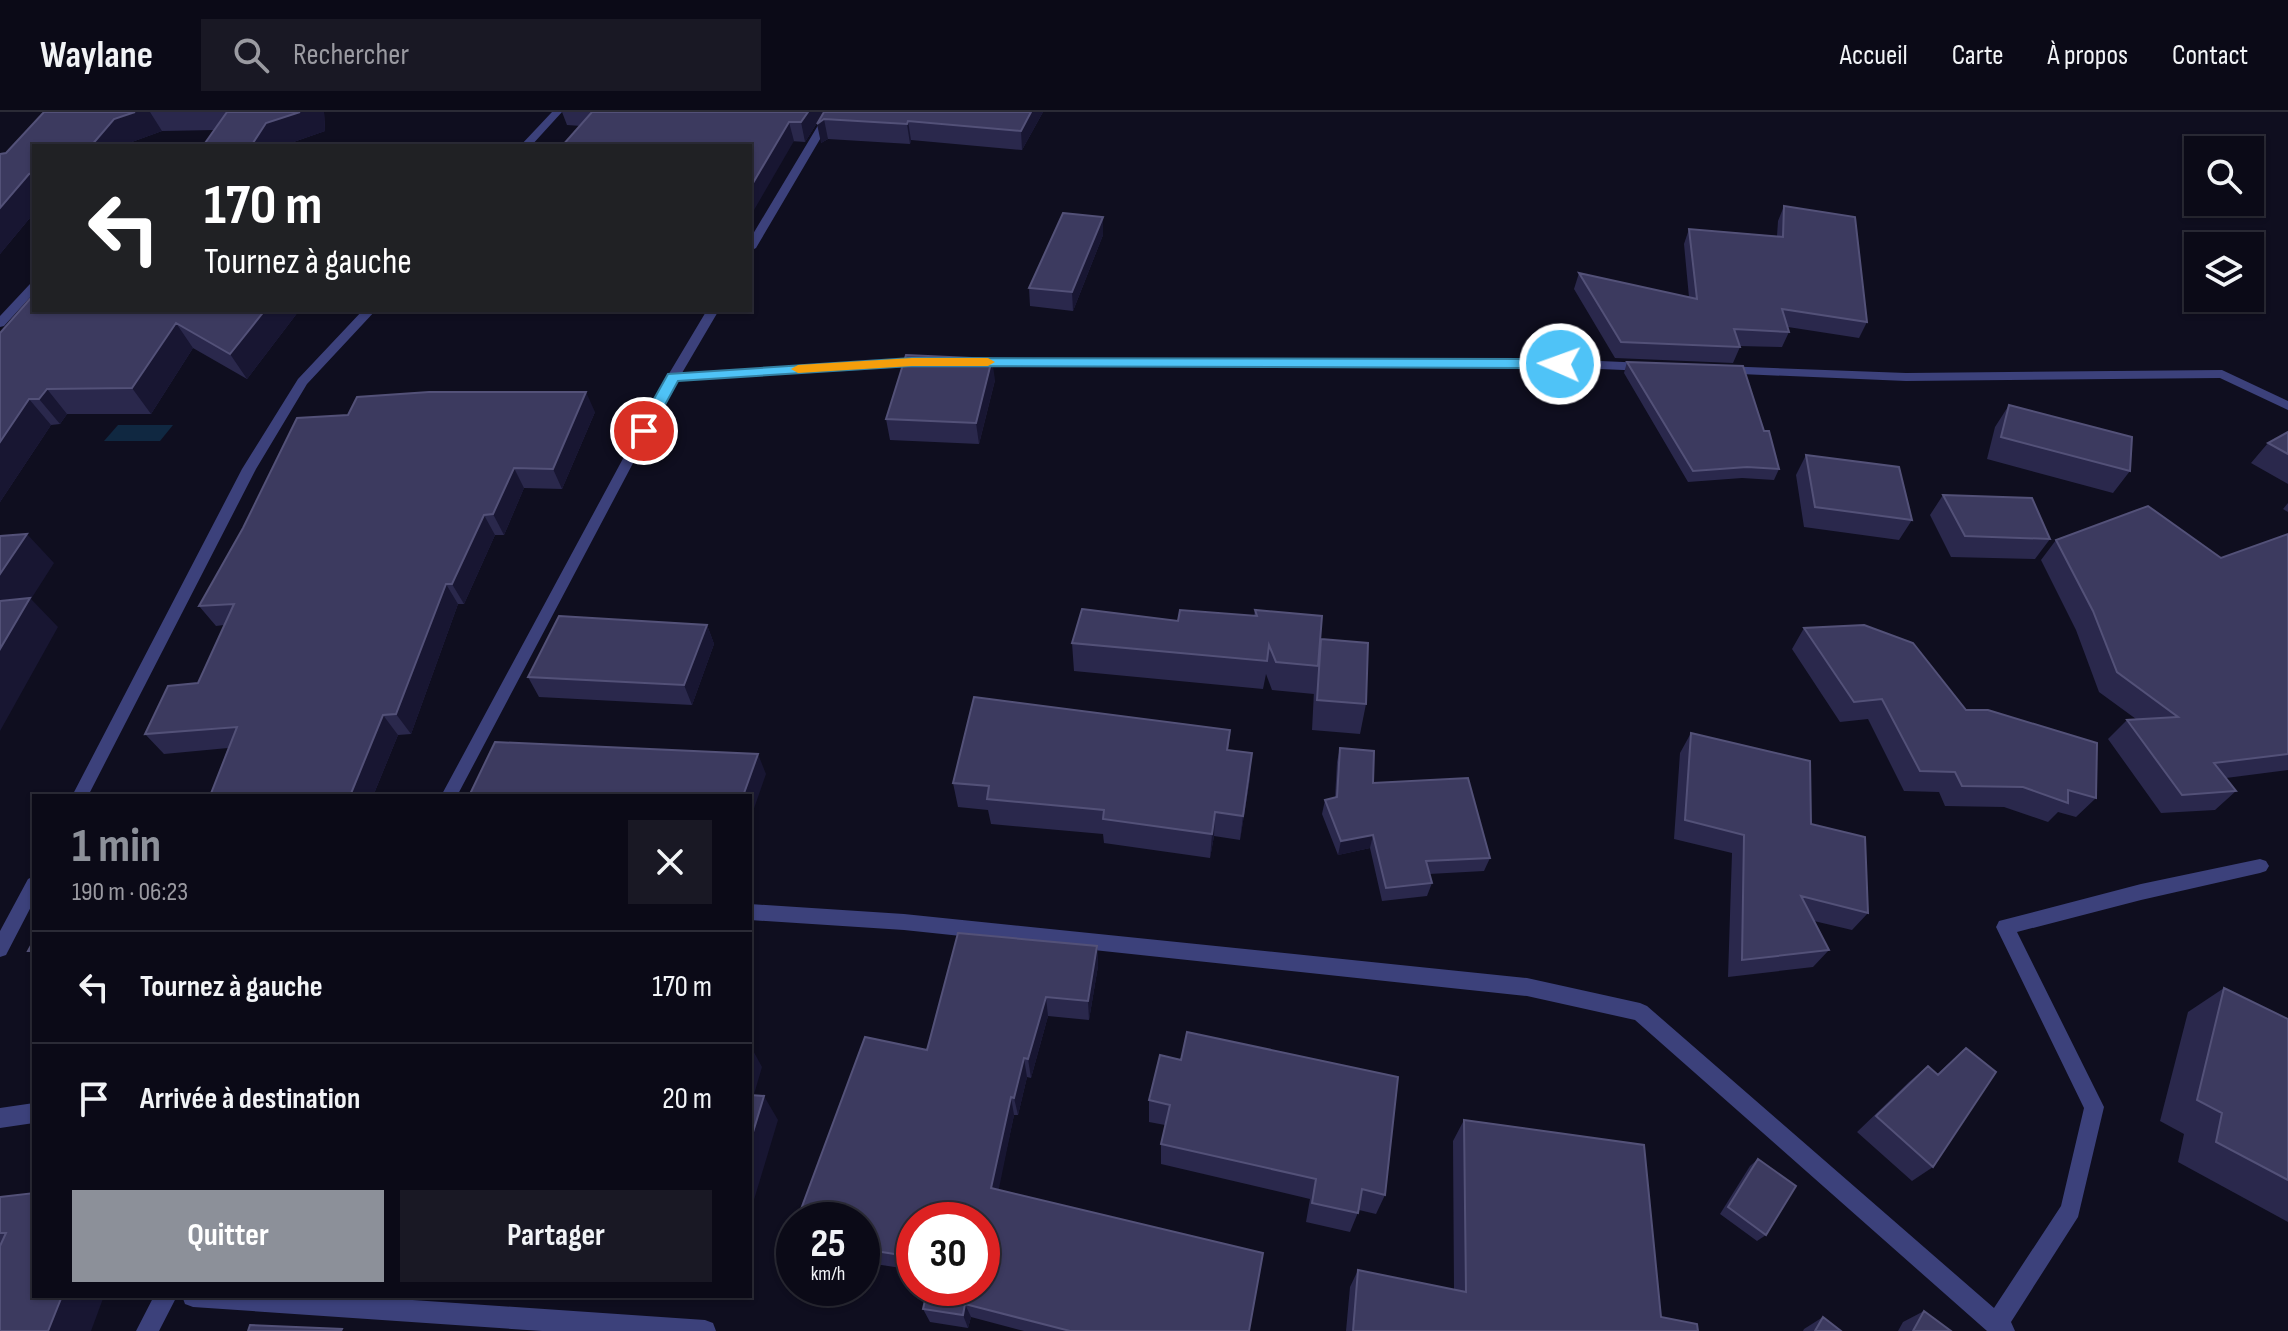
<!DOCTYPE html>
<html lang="fr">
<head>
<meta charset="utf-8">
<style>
	body { margin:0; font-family:"Sofia Sans Condensed",sans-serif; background:#191824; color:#f1f3f6; height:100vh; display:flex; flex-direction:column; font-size:30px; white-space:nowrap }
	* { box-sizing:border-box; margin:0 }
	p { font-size:26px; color:#9a9aa1 }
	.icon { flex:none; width:44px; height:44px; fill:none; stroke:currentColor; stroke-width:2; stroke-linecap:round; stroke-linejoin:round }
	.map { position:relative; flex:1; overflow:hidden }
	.drawer { position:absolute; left:32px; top:682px; width:720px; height:504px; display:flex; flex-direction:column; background:#0b0a17; border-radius:0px; box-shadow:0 2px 6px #0004,0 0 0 2px #2b2b36 }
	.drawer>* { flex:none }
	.hud { position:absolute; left:32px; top:32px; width:720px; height:168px; border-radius:0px; box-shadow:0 2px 6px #0004,0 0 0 2px #2b2b36; background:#202124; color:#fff; overflow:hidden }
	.buttons { position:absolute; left:2184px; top:24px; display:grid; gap:16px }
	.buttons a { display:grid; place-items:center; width:80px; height:80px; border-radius:0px; background:#0b0a17; box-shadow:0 2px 6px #0004,0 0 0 2px #2b2b36; font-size:40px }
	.speed { position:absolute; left:776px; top:1090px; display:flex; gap:16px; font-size:40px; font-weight:700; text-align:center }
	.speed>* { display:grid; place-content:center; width:104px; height:104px; border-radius:50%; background:#0b0a17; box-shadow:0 2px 6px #0004,0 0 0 2px #2b2b36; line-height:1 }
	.speed small { font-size:20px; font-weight:400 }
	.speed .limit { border:12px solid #d22; background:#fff; color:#111 }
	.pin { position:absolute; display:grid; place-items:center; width:68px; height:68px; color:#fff; margin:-34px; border:4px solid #fff; border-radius:50%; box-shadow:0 2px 8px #0007 }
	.me { position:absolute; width:88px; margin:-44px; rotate:272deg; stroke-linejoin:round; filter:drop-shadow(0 0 6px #0008) }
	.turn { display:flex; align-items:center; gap:28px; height:168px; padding:0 40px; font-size:36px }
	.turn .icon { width:104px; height:104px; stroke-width:2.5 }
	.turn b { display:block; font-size:56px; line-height:68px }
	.round { display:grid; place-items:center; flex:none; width:84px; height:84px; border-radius:0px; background:#191824 }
	.overview { display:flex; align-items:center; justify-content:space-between; height:136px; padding:0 40px }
	h1 { font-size:48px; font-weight:700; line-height:60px; color:#8c9099 }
	.button { display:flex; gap:16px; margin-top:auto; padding:16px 40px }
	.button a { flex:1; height:92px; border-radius:0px; background:#8c9099; color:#fff; font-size:32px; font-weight:700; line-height:92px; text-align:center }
	.button a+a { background:#191824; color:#f1f3f6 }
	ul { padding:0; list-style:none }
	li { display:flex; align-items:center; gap:24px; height:112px; padding:0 40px; border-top:2px solid #2b2b36 }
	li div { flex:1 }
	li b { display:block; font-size:30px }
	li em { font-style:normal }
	header { display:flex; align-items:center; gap:48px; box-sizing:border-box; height:112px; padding:0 40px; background:#0b0a17; border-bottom:2px solid #2b2b36 }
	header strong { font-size:38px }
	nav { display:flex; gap:44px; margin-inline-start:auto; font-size:28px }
	.search { width:560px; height:72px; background:#191824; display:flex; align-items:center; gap:20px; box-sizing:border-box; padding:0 28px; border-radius:0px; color:#9a9aa1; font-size:30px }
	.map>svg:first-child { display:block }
	.water { fill:#102841 }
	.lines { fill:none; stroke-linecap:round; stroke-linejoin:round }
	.street { fill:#3c417b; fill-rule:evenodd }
	.wall { fill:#2a284c }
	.shaded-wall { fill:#181632 }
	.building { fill:#3c3a5f; stroke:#535178; stroke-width:2 }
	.route { fill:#4fc3f7; stroke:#337fa1; stroke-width:2 }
	.slow { fill:#f59e0b }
</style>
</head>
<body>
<header>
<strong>Waylane</strong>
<div class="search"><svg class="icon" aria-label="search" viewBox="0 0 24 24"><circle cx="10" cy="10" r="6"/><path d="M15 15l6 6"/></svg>Rechercher</div>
<nav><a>Accueil</a><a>Carte</a><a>À propos</a><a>Contact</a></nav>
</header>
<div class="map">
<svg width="2288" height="1219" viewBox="0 0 2288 1219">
	<rect width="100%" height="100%" fill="#0f0e1f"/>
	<path class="water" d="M118,313H173L160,329H104Z"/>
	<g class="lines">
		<path class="street" d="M552,0H562L531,34H520Z
			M826,0H836L756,136L750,139V127Z
			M34,171V181L4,214L0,215V204L30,172Z
			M363,198H376L307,272L256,357L88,684H72L242,357L298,267Z
			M707,198H719L682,261L923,246L929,250L923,254L677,268L457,684H441L667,265Z
			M974,246H1529L1647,251L1653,255L1647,259L1529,254L970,253V247Z
			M1722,254L1906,261L2222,258L2288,289V298L2220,266L1906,269L1718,261V255Z
			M2260,747L2266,749L2269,754L2266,759L2260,761L2141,788L2017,820L2104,995L2078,1105L2011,1210L2015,1219H1987L1635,908L1527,884L904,818L750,808V792L904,802L1527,866L1640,891L1647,894L1994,1196L2061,1094L2084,996L1996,815L1999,809L2141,772Z
			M34,764V789L6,843L0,845V819L28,767Z
			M34,991V1011L0,1016V996Z
			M154,1184H177L159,1219H136Z
			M182,1184H355L705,1208L713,1211L716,1219H542L193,1195L185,1192Z"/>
	</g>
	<path class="wall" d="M44,0H324L325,19L282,34H203L215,18L162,19L129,31L34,34V101L0,142V42L6,41Z
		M562,0H1043L1022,38L911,28L910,32L828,27L821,31L824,0L805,30L567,13Z
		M1784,94L1867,210L1859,226L1788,215L1789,220L1782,235L1739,234L1740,235L1733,251L1615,246L1574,177L1579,161L1689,185L1684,132L1689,117L1777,124L1778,109Z
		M1103,105V123L1073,199L1030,194L1029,176Z
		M34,198H306L303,200H298L247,267L193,236L151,302H67L60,312L51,313L0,390V221Z
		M1627,250L1764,319L1779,357L1774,368L1742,366L1688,370L1624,261Z
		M995,268L979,332L890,328L886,307Z
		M2009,293L2130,359L2113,381L1987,347L1995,315Z
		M595,300L562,377L524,376L504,423H495L464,492H458L411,622L398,623L373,684H210L228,636L164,642L145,622L198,571L224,513L216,514L199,494Z
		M2288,320V372L2251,351L2268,331Z
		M1806,343L1912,408L1899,428L1804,415L1796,363Z
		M1943,383L2050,427L2035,447L1951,445L1930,403Z
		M2288,391V400L2283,397Z
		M2288,422V658L2226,666L2236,679L2215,698L2161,701L2108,627L2127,608L2136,607L2099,580L2076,518L2041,448L2056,428L2221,446Z
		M1255,498L1320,532L1366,592L1360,622L1312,618L1314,579V582L1272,578L1266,562L1263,577L1074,559L1072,531L1178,509L1254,504Z
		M707,513L714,532L692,593L539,585L528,565Z
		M1804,516L1966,598L2096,686L2076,705L2058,700L2048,710L2004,695L1945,694L1939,680L1904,679L1868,607L1840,610L1792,537Z
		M1230,618L1228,638L1250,666L1240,728L1214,724L1210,746L1104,731L1103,722L991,712L988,698L958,695L953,671Z
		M1691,621L1811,712L1868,801L1852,818L1814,809L1829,838L1813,855L1728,865L1732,741L1674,727L1680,641Z
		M1340,636L1373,671L1490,746L1484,759L1429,762L1432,771L1427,784L1382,789L1370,736L1338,743L1322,702L1325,688L1335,686L1337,650Z
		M1097,834L1098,854L1089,908L1048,904L1031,966L1027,965L1018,1003H1014L998,1077L1249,1219H1024L971,1205L968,1216L930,1210L923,1197L982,1176L914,1108V1158L862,1150V1108L927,938Z
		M2224,876L2288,907V1110L2178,1050L2184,1022L2160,1009L2188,900Z
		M1966,936L1933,1055L1912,1069L1857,1020L1909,970L1928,954L1937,962Z
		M1160,943L1385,1083L1376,1102L1359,1098L1350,1120L1306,1110L1310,1087L1161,1052V1032L1165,1013L1149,1010V988Z
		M1464,1008L1661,1205L1698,1219H1346L1350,1175L1358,1158L1454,1178L1453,1029Z
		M1758,1047L1766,1123L1757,1129L1720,1102L1750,1054Z
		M0,1085L91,1219H0Z
		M794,1116V1160L783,1146Z
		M1924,1199L1951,1219H1898L1903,1210Z
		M1823,1205L1841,1219H1803L1804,1217Z"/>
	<path class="shaded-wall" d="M135,0H150L162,19L129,31L127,34H91L114,7Z
		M300,0H324L325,19L282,34H251L266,11Z
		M808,0H824L805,30L801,10Z
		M1031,0H1043L1022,38L1021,19Z
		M824,7L828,27L821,31L817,12Z
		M908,9L911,28L910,32L907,12Z
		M789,10L794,29L750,105V76Z
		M29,62L34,68V101L0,142V96Z
		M1103,105V123L1073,199L1072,180Z
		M265,198H297L298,200L247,267L230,242Z
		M176,211L193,236L151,302L132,276Z
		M992,247L995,268L979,332L976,311Z
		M47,277L67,302L60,312L39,287Z
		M586,280L595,300L562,377L553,357Z
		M29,287L51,313L0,390V330Z
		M514,356L524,376L504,423L493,402Z
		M484,403L495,423L464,492L452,472Z
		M27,422L54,451L31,487L58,515L0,619V462Z
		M446,472L458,492L411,622L396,602Z
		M707,513L714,532L692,593L684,573Z
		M383,603L398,623L373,684H350Z
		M1252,641L1250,666L1240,728L1243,704Z
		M758,642L766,662L750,708V684H743Z
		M1215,700L1214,724L1210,746L1212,722Z
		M1373,723L1370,736L1338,743L1341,729Z
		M1097,834L1098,854L1089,908L1088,889Z
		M1046,885L1048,904L1031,966L1028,947Z
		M750,933L762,955L750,996Z
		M1024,946L1027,965L1018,1003L1014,986Z
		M764,984L778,1008L750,1101V1030Z
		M1011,985L1014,1003L996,1091L991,1076Z
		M62,1184H104L91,1219H48Z
		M965,1192L971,1205L968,1216L963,1203Z"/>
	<path class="building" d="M44,0H135L114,7L91,34H34V61L29,62L0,96V42L6,41Z
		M227,0H300L266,11L251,34H203Z
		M592,0H808L801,10H789L750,76V34H562Z
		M824,0H1031L1021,19L908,9L907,12L824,7L817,12Z
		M1784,94L1855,105L1867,210L1782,197L1789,220L1734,217L1740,235L1621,230L1579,161L1697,187L1689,117L1783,125Z
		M1063,101L1103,105L1072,180L1029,176Z
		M34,186V198H265L230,242L176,211L132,276L47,277L39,287H29L0,330V221L30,187Z
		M906,243L992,247L976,311L886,307Z
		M1627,250L1743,254L1764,319H1769L1779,357L1747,355L1693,359Z
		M429,280H586L553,357L514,356L493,402L484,403L452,472H446L396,602L383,603L350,684H210L237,615L145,622L168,574L198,571L234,492L199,494L243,416L297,306L348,303L357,285Z
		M2009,293L2132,325L2130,359L2001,325Z
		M2288,320V342L2268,331Z
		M1806,343L1899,355L1912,408L1815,395Z
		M1943,383L2032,386L2050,427L1965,424Z
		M2148,394L2221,446L2288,422V642L2214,651L2236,679L2182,683L2127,608L2178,605L2117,560L2093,499L2056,428Z
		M27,422L0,462V424Z
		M30,486L0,537V489Z
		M1082,497L1178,509L1180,498L1257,504L1255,498L1322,504L1318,554L1276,550L1269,533L1267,549L1072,531Z
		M559,504L707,513L684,573L528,565Z
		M1864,513L1913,531L1966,598H1988L2097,631L2096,686L2068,678V691L2023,675L1962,674L1955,660L1920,659L1882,587L1854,590L1804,516Z
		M1321,527L1368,531L1366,592L1317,588Z
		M974,585L1230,618L1227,638L1252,641L1243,704L1215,700L1212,722L1103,707L1104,698L987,687L989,674L953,671Z
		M1691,621L1810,649L1811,712L1865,725L1868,801L1801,784L1829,838L1742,848L1744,723L1685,708Z
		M495,630L758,642L743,684H469Z
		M1340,636L1374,639L1373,671L1468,666L1490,746L1426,749L1432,771L1386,776L1373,723L1341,729L1325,688L1337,685Z
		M958,821L1097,834L1088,889L1046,885L1028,947L1024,946L1014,986L1011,985L991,1076L1263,1141L1249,1219H1070L965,1192L963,1203L923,1197L928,1176H982V1108H914V1145L862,1137V1108H797L865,925L927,938Z
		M34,828V839H28Z
		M2224,876L2288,907V1068L2216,1030L2222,1001L2197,988Z
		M1187,920L1398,965L1385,1083L1362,1077L1358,1101L1312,1091L1316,1067L1161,1032L1170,993L1149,988L1160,943L1181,948Z
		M1966,936L1996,960L1933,1055L1876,1004L1928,954L1938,963Z
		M750,983L764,984L750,1030Z
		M1464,1008L1644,1033L1661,1205L1697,1212L1698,1219H1353L1358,1158L1466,1180Z
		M1758,1047L1796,1074L1766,1123L1728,1095Z
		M34,1081V1184H62L48,1219H0V1134L6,1121H0V1085Z
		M794,1116V1148L783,1146Z
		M1924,1199L1951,1219H1913Z
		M1823,1205L1841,1219H1815Z
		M250,1213L342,1217L341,1219H248Z"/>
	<path class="route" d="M912,246L1560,247L1567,252L1560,256L912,254L678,269L649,322L644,324L636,319L668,262Z"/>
	<path class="slow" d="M912,246H988L995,250L988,254H912L798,261L791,257L798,253Z"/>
</svg>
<div class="buttons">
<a><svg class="icon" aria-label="search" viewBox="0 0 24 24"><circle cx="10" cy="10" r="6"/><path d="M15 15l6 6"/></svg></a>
<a><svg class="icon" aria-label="layers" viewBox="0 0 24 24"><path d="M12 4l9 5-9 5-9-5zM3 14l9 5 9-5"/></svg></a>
</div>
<div class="speed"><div>25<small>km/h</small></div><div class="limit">30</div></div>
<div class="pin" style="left:644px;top:319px;background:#d93025"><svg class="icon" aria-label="arrive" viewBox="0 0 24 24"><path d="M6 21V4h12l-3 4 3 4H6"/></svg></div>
<svg class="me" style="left:1560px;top:252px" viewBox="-20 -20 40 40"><circle r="17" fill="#4fc3f7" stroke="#fff" stroke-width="3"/><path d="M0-11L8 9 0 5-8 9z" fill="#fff"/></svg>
<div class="hud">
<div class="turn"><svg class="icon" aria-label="left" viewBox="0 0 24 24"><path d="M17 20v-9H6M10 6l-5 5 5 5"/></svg><div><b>170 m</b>Tournez à gauche</div></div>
</div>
<section class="drawer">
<div class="overview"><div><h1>1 min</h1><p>190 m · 06:23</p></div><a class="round"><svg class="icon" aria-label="close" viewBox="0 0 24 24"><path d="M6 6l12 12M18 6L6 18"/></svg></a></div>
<ul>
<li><svg class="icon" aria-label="left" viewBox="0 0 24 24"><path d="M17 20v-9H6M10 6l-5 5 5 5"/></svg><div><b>Tournez à gauche</b></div><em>170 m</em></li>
<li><svg class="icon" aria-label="arrive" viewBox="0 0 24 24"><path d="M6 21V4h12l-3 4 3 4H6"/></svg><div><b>Arrivée à destination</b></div><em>20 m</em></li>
</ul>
<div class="button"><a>Quitter</a><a>Partager</a></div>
</section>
</div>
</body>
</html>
